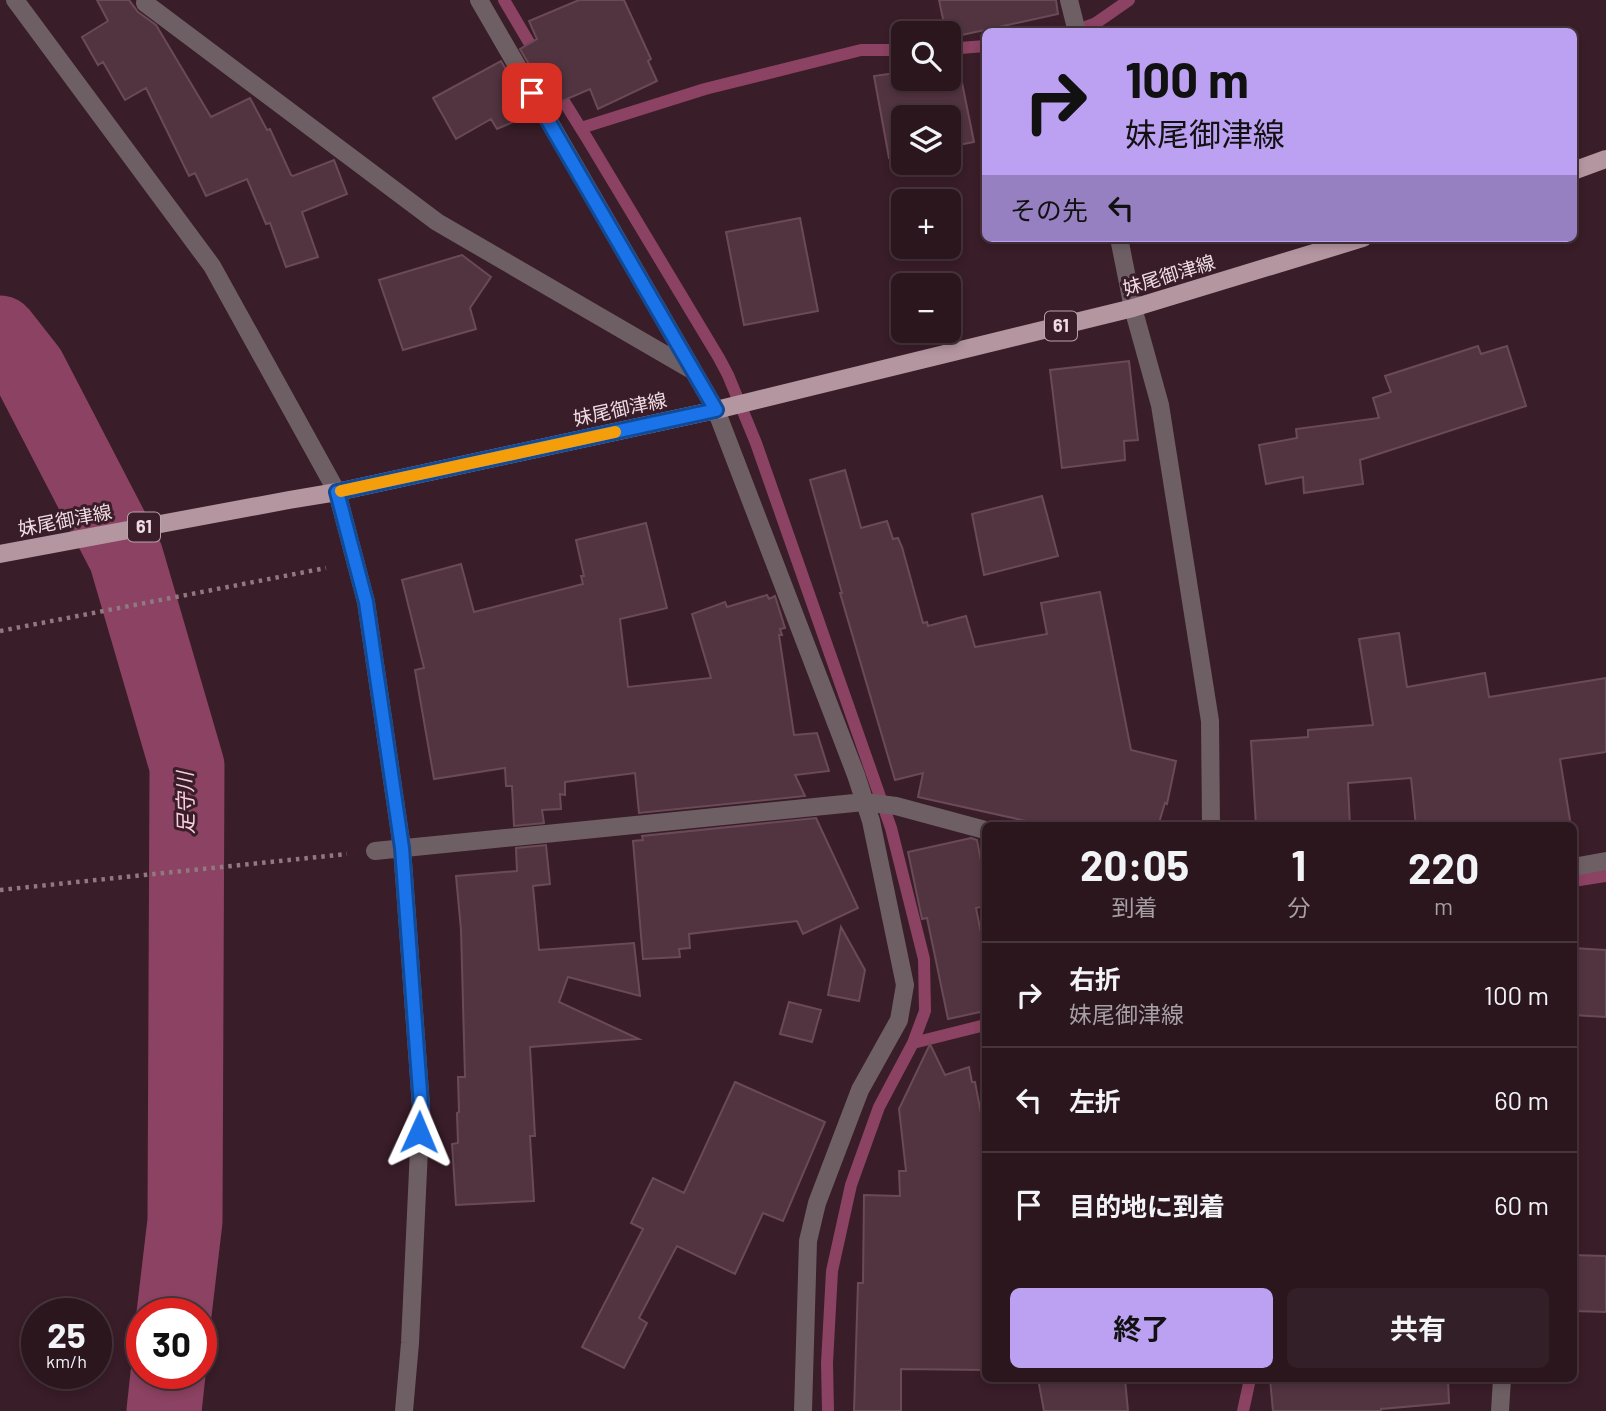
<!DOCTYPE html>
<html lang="ja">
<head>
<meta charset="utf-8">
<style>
	body { margin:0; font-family:Barlow,"Noto Sans JP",sans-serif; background:#331f27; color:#f1f3f6; height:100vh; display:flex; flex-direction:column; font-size:26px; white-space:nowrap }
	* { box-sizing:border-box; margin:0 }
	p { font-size:23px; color:#a69fa4 }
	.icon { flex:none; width:38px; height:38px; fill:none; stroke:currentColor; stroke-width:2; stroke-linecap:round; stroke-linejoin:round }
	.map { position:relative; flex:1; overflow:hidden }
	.drawer { position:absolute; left:982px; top:822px; width:595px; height:560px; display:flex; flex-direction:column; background:#2b161e; border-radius:10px; box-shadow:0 4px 10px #0003,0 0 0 2px #47353c }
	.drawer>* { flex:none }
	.top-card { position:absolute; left:982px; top:28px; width:595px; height:214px; border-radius:10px; box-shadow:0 4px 10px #0003,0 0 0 2px #47353c; background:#bca0f2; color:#111; overflow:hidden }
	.tools { position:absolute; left:891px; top:21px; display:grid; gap:14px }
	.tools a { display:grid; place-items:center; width:70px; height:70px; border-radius:10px; background:#2b161e; box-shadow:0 4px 10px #0003,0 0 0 2px #47353c; font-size:35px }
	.speed { position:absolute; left:21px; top:1298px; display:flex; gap:14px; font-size:35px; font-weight:700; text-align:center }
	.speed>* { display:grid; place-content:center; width:91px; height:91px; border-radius:50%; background:#2b161e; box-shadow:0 4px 10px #0003,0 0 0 2px #47353c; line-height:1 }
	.speed small { font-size:18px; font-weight:400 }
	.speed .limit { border:10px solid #d22; background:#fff; color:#111 }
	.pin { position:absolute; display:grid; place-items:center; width:60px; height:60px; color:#fff; margin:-30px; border-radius:14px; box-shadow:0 4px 10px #0006 }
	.me { position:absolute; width:77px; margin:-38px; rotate:1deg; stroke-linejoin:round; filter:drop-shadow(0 0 5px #0008) }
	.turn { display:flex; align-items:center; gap:24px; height:147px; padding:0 28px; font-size:32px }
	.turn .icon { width:91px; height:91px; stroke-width:2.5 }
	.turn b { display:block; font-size:49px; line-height:60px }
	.then { display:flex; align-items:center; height:66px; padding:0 28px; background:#0003; gap:14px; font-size:26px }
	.eta { display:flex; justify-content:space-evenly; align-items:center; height:119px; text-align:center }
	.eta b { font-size:42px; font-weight:700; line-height:49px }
	.action { display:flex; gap:14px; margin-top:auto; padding:14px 28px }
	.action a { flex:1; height:80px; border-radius:10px; background:#bca0f2; color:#111; font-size:28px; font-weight:700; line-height:80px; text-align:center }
	.action a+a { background:#331f27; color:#f1f3f6 }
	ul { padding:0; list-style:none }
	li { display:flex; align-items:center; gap:21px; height:105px; padding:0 28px; border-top:2px solid #47353c }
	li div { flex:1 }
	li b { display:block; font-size:26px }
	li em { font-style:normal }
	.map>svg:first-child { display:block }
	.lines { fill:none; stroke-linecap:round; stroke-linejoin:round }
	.stream { stroke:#8c4262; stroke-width:12 }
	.river { stroke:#8c4262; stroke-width:75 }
	.building { fill:#523440; stroke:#6a4a56; stroke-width:2 }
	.path { stroke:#907981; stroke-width:4.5; stroke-dasharray:3.5 5; stroke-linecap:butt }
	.minor { stroke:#6e5f64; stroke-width:18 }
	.primary { stroke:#b496a1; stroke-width:18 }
	.route-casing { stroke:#114b97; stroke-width:18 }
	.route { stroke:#1a73e8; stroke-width:12 }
	.slow { stroke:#f59e0b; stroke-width:12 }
	.labels { text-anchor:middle; stroke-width:6; stroke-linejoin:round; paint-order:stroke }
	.shield { fill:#391d28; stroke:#b9a3ab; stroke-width:2 }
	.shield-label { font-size:18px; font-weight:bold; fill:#f0dde3 }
	.street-label { font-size:19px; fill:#f0dde3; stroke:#391d28 }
	.water-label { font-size:21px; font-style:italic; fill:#fbcede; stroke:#391d28 }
</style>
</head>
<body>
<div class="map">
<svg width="1606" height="1411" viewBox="0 0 1606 1411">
	<rect width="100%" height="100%" fill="#391d28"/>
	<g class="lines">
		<path class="stream" d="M504,0L537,56
			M1072,32L1096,23L1129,0
			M948,49L985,46
			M555,87L588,140L719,358L728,375L756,443L891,828L924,959L925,1011L913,1043
			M581,128L705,89L861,50H903
			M1573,881L1606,876
			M828,1411L827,1363L832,1271L851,1185L879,1107L913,1043L985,1025
			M1243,1411L1250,1379"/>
		<path class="river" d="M0,333L29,370L126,557L187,766L185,1221L174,1314
			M164,1411L168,1374"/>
	</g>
	<path class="building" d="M97,0H129L138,12L156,25L211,117L250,98L267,130L270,129L291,175L293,176L334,160L347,194L302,212L318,257L286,267L270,223L266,224L247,179L206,196L195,173L189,176L146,88L125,100L103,62L98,65L82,37L108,21Z
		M579,0H624L651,59L648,61L657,81L598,109L590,89L553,105L520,49L537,39L529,21Z
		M939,0H1056L1058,14L948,38V33H946Z
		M501,61L532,114L497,129L491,119L456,139L433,98Z
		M958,63L974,142L948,147V117H903V155L889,158L874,76L903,72V79H948V65Z
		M800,218L818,311L744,325L726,232Z
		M462,255L491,277L470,308L476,329L403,350L379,280Z
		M1478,346L1481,354L1507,346L1526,406L1360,460L1363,484L1304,493L1303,477L1266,484L1259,445L1297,438L1296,429L1379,418L1373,398L1391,392L1385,376Z
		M1129,361L1138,440L1124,441L1125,460L1062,468L1050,370Z
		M845,470L861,528L887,521L893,539L898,538L902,547L923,623L927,622L928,626L966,616L975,647L1047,634L1041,603L1100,592L1131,750L1176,761L1167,804L1165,803L1158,826H1049L918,797L923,773L895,780L840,593H842L810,480Z
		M1042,496L1058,556L984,575L972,514Z
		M646,523L667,608L620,619L628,687L711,678L692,614L725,602L727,607L767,595L769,599L775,596L785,628L780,629L782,635H779L794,735L817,733L829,771L795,775L805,796L639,813L635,773L565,782V795L560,794L561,809L542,810L544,823L514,826L512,786H506L505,768L434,779L415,670L424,668L402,580L461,564L474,612L583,584L581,576H584L576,540Z
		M1399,633L1407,687L1485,673L1489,697L1606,678V752L1560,759L1571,826H1416L1411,778L1348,783L1350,826H1256L1251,741L1308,737V730L1373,725L1359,639Z
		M816,818L858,908L803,934L797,921L689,934L690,948L679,949L680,957L643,959L633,841L643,840L642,836Z
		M971,838L977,840L985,882V906L976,908L985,953V1011L948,1019L927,918L922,919L908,852Z
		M546,845L550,884L533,886L539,950L634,943L640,996L568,977L559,1002L639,1039L530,1047L535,1136H530L534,1201L456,1205L452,1144L458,1143L457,1113L459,1112L458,1077H465L461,930L456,876L517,871L516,848Z
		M841,927L865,970L859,1001L828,995Z
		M1573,948L1606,950V1017L1573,1015Z
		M789,1002L821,1010L812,1042L780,1034Z
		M930,1044L945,1075L969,1067L972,1082H975L985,1135V1370L901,1369V1411H854L858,1283H863L864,1195L900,1196L899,1171H906L899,1109Z
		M735,1082L825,1122L783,1221L763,1213L735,1274L677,1246L639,1318L647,1323L624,1368L582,1347L643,1229L631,1223L653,1178L684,1193Z
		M1573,1255L1606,1256V1312L1573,1311Z
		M1038,1379H1125L1128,1411H1044Z
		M1270,1379H1448L1449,1403L1381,1409V1411H1273Z"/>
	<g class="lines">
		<path class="path" d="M0,631L326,568
			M0,890L347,854"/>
		<path class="minor" d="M15,0L212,266L337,492L366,602L402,848L421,1106L410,1343L404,1411
			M479,0L716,410L856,775L871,821L905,985L899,1020L860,1090L817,1203L808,1241L803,1411
			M1069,0L1077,32
			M145,3L437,222L690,369
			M1119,238L1133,308L1160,405L1210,721L1211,826
			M375,851L864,802L896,806L985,830
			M1573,867L1606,861
			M1500,1411L1502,1379"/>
		<path class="primary" d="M1573,171L1606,159
			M0,554L289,500L337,492L716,410L1133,308L1363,238"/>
	</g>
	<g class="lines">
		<defs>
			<path id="route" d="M419,1132L421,1106L402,848L366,602L337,492L716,410L532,93"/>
		</defs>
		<use href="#route" class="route-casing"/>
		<use href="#route" class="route"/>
		<path class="slow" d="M341,491L615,432"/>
	</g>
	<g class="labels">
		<g class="shield">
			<rect x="1045" y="311.5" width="32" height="29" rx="5"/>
			<rect x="128" y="512.5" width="32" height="29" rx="5"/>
		</g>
		<g class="shield-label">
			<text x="1061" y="332">61</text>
			<text x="144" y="533">61</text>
		</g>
		<g class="street-label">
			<text transform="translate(1169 275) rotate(-17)" y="7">妹尾御津線</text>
			<text transform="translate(620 409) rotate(-12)" y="7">妹尾御津線</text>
			<text transform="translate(65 520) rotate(-11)" y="7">妹尾御津線</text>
		</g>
		<g class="water-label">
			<text transform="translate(186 803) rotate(-91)" y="7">足守川</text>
		</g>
	</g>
</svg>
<div class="tools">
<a><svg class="icon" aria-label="search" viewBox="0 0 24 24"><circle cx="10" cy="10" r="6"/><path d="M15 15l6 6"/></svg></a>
<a><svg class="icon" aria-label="layers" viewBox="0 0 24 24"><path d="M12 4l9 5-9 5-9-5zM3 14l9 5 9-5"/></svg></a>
<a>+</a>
<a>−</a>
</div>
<div class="speed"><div>25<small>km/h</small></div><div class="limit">30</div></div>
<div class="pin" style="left:532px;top:93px;background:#d93025"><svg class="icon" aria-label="arrive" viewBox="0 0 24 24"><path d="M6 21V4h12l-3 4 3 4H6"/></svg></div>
<svg class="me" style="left:419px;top:1132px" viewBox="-20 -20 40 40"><path d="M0-17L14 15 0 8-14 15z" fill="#1a73e8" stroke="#fff" stroke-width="4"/></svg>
<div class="top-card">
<div class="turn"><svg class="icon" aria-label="right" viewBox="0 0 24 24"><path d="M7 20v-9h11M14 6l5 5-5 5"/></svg><div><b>100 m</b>妹尾御津線</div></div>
<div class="then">その先<svg class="icon" aria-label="left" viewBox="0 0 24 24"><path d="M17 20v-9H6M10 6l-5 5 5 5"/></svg></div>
</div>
<section class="drawer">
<div class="eta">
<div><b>20:05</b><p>到着</p></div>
<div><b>1</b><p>分</p></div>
<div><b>220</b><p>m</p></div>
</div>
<ul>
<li><svg class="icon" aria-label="right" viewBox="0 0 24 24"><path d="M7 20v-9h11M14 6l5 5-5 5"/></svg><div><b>右折</b><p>妹尾御津線</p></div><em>100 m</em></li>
<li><svg class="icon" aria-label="left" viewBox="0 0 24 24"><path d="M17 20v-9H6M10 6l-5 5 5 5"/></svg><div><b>左折</b></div><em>60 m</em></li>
<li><svg class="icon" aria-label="arrive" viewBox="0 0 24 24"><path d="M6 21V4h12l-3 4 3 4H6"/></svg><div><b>目的地に到着</b></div><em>60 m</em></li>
</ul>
<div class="action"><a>終了</a><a>共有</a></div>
</section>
</div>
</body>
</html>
